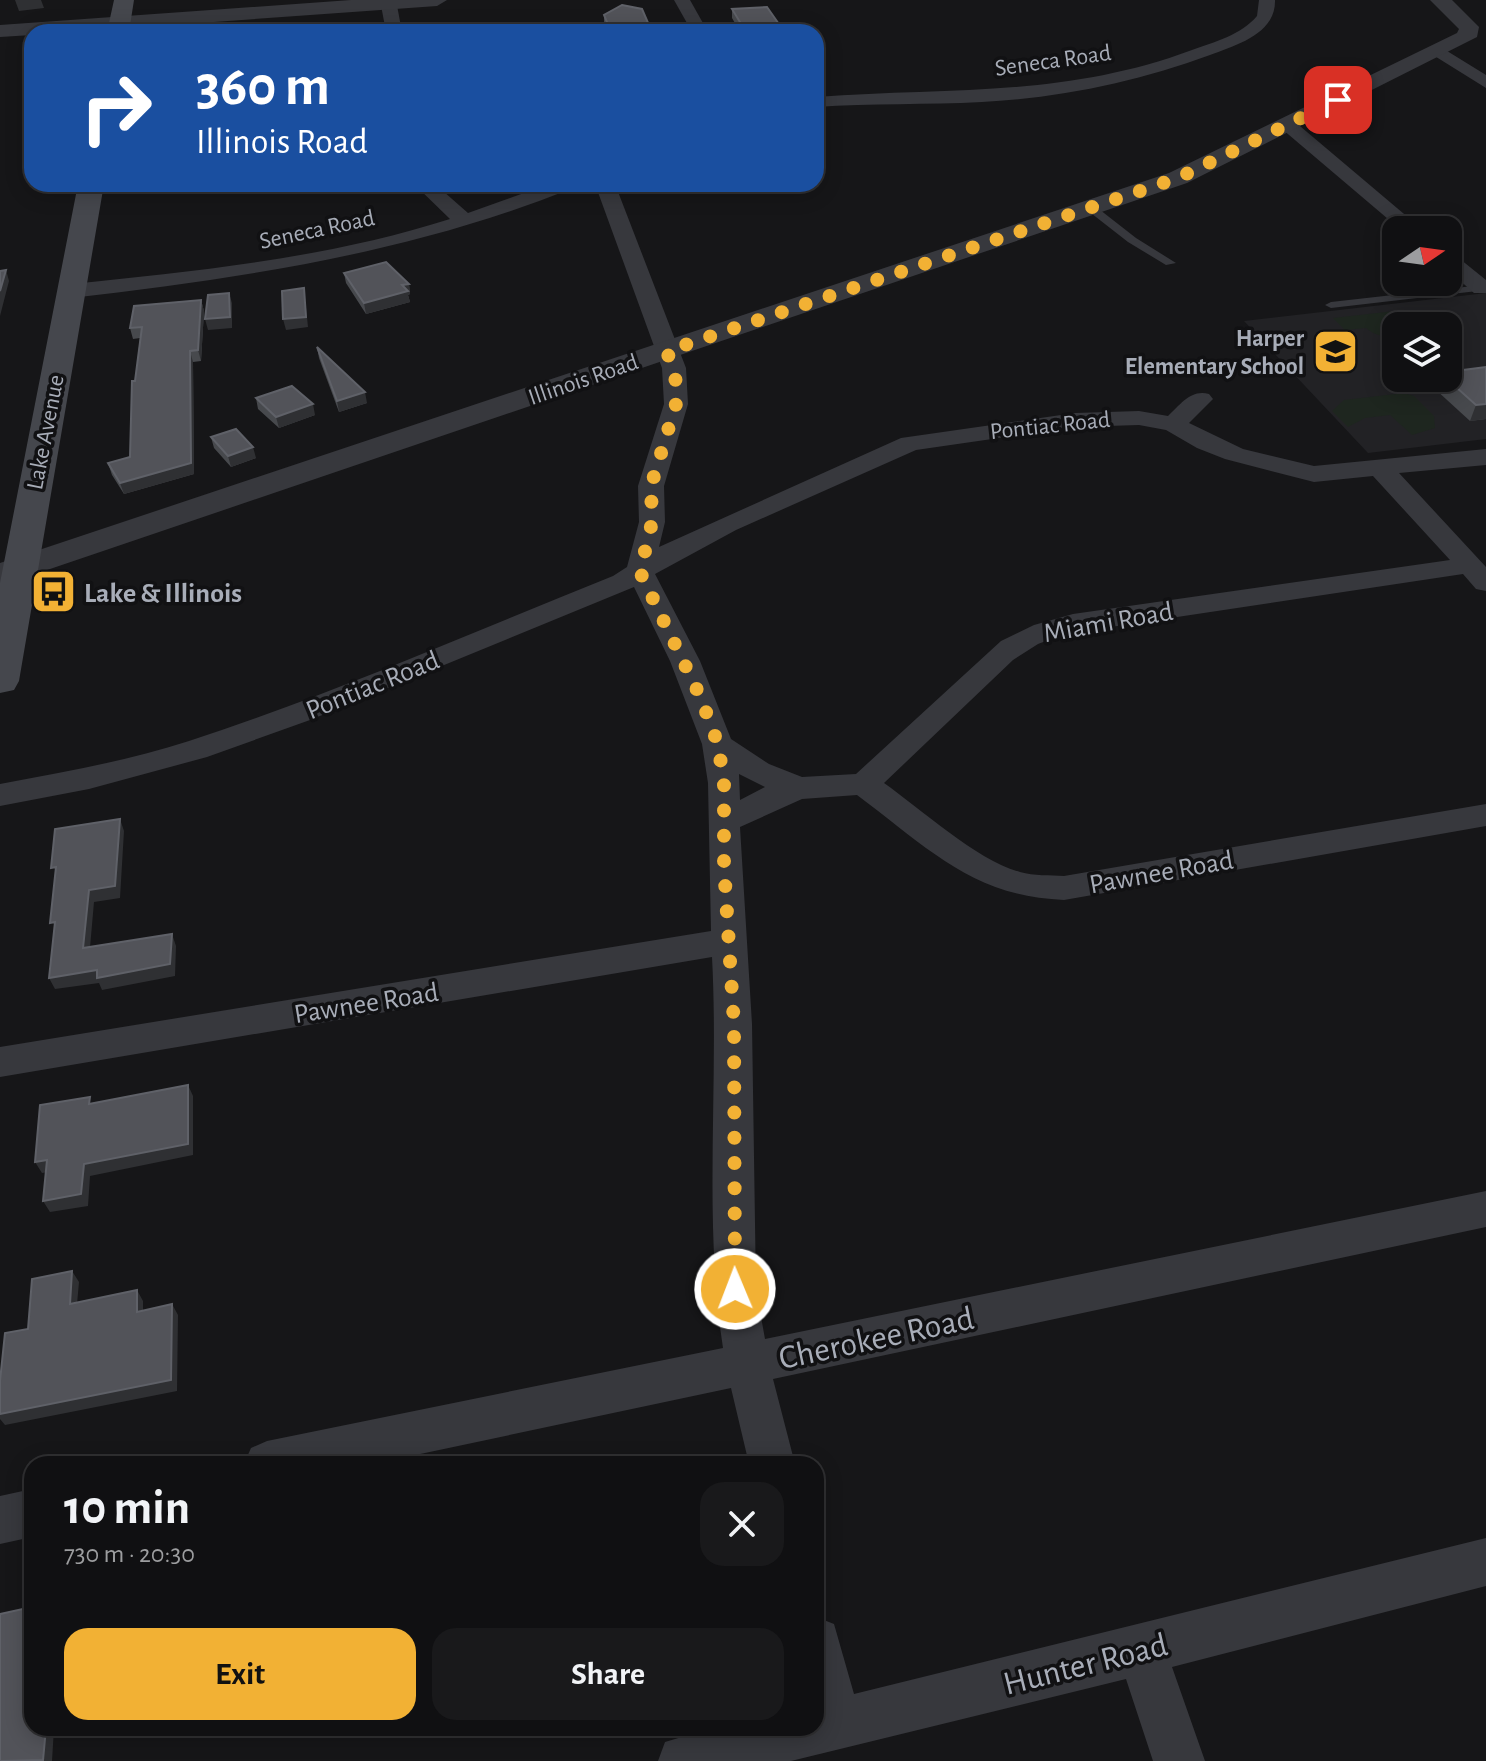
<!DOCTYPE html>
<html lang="en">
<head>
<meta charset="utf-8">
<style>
	body { margin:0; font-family:"Alegreya Sans",sans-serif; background:#19191b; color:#f1f3f6; height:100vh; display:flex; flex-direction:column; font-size:30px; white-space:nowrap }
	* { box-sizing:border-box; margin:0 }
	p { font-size:26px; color:#9c9d9f }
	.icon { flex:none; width:44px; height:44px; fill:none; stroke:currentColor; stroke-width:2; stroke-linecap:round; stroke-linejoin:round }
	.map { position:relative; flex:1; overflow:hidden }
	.panel { position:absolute; left:24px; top:1456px; width:800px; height:280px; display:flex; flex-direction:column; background:#101012; border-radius:24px; box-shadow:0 4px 20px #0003,0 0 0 2px #303032 }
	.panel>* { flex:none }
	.banner { position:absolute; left:24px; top:24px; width:800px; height:168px; border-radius:24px; box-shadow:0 4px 20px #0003,0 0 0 2px #303032; background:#1a4fa0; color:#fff; overflow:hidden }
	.needle { width:52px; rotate:77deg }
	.buttons { position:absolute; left:1382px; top:216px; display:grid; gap:16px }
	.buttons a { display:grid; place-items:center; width:80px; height:80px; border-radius:16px; background:#101012; box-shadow:0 4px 20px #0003,0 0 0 2px #303032; font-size:40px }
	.pin { position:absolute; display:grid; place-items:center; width:68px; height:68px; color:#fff; margin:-34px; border-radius:16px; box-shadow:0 4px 12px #0006 }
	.me { position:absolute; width:88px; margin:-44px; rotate:359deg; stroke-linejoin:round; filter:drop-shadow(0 0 6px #0008) }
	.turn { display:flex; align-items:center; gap:28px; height:168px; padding:0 40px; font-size:36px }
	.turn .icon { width:104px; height:104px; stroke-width:2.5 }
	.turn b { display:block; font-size:56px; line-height:68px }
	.round { display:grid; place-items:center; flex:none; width:84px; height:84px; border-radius:24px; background:#19191b }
	.overview { display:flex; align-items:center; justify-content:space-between; height:136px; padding:0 40px }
	h1 { font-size:48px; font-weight:700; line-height:60px }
	.cta { display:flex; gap:16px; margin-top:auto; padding:16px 40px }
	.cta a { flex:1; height:92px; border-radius:24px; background:#f2b134; color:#111; font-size:32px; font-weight:700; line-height:92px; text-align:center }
	.cta a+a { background:#19191b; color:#f1f3f6 }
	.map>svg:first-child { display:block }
	.built { fill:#222225; fill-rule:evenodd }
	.green { fill:#1e261f }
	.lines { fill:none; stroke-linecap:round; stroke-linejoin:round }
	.service { fill:#37383d; fill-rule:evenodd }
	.minor { fill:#37383d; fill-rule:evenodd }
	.tertiary { fill:#37383d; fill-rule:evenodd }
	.secondary { fill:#45474d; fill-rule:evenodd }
	.wall { fill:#47494d }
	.shaded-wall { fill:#2f3033 }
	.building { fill:#525359; stroke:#5f6168; stroke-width:2 }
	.route { stroke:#f2b134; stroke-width:14; stroke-dasharray:0 25.2 }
	.labels { text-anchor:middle; stroke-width:7; stroke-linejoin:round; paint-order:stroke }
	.far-street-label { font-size:24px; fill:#a8adb8; stroke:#111113 }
	.far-poi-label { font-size:24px; font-weight:bold; fill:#a8adb8; stroke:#111113; text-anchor:end }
	.poi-label { font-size:28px; font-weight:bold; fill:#a8adb8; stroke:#111113; text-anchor:start }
	.street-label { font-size:28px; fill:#a8adb8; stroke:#111113 }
	.near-street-label { font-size:34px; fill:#a8adb8; stroke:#111113 }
</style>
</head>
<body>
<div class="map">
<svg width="1486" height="1761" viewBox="0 0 1486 1761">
	<rect width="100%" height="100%" fill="#161618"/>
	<path class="built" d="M1486,293V439L1368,453L1244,321ZM1396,326H1448V378H1396Z"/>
	<path class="green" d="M1404,310L1414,312L1430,326H1396V336C1383,337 1376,336 1366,328L1345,330L1333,318Z
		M1404,393L1414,396L1434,416L1435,428L1412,435L1390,415L1365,418L1348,427L1332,411L1344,400Z"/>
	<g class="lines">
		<path class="service" d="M1087,206H1095L1136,238L1176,263L1166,265L1128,242L1087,210Z
			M1482,285L1486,286V290L1331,308L1325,305L1331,302Z"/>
		<path class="minor" d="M380,0H396L402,32H386Z
			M674,0H690L708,32H692Z
			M1259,0H1275C1276,34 1236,45 1210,55C1137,82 1059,98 982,102C927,105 871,103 816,107V97C949,87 1063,98 1192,50C1214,42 1241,35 1257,16Z
			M1439,46L1486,75V88L1433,55L1431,51Z
			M1288,120L1294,121L1423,230H1401L1282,129L1279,125L1282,121Z
			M414,184H435L468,213L549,184H576L573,188C411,253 244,278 71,298L60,291L71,284C198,271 328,258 450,219Z
			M595,184H615L686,368L688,404L664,486L665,522L659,547L901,438L1075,413L1139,411L1168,416C1181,404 1191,389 1209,394L1213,399L1189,423L1243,449L1314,466L1486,449V465L1399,473L1486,567V591L1476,589L1463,574L1064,634L1038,644L1013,660L884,783C921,809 978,861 1020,872C1034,876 1050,875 1064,876L1486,804V826L1064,900C973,897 927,847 857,795L802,799L740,827L752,1024L756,1289L765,1339L1486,1191V1227L773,1379L795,1464H749L731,1388L373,1464H244L251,1448L267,1441L723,1348C703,1219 719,1087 712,957L0,1077V1047L711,931L708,783L702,744L670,661L634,587L310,720L207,757L89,789L0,806V784C63,772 128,761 189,741C333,694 473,632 613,576L627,567L639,522L638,486L664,404L662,368ZM1139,425L1166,430L1197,448L1225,459L1314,482L1373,476L1450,560L1073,614L1034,625L1001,641L856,774L802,777L769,764L731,739L700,661L655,574L736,530L916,450L1075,427ZM739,774L765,787L740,800Z
			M1448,253L1455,255L1486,280V293H1474L1448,270Z
			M32,1489V1537L0,1544V1496Z
			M1486,1538V1586L1172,1667L1205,1761H1153L1126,1679L791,1761H658L665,1742L712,1728H816V1617L834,1624L854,1694Z"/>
		<path class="tertiary" d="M351,0H447L437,6L74,32H32V35L0,37V25Z
			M1430,0H1452L1479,27L1477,37L1187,183L0,586V563L1169,173L1457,33L1459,29Z"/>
		<path class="secondary" d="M114,0H134L129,32H107Z
			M78,184H104L19,681L14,690L0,693V583Z"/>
	</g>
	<path class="wall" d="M732,9L781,32H740L732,18Z
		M604,15L652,32H608L604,24Z
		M344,273L409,284L410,294L408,295L410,302L366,314L346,283Z
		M201,300L204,311L201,361L193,362L194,474L124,494L112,475L108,463L130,457L135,381L140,338L133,339L130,328Z
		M317,347L367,403L339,412L319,358Z
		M1486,367V419L1470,421L1435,389L1439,378H1448Z
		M256,398L315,415L279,428L258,409Z
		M211,437L256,458L231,467L214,448Z"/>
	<path class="shaded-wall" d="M15,0H41L44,8L19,11Z
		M6,270L9,281L0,316V291Z
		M409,284L410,294L408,295L410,302L366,314L364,303L402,285Z
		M304,288L308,327L286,330L283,319Z
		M229,293L232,303V328L208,330L205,319Z
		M201,300L204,311L201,361L198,350Z
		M190,351L193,362L194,474L124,494L120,483Z
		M365,392L367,403L339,412L337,401Z
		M313,404L315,415L279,428L276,417Z
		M1486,404V419L1470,421L1476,405Z
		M253,447L256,458L231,467L228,456Z
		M120,819L124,831L120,898L94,902L89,959L83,948L89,890Z
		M172,934L176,946L175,976L102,990L99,983L55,989L49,978Z
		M188,1085L193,1096V1155L90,1176L88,1206L50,1212L43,1201L84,1164Z
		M47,1160L54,1171L42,1173L35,1162Z
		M72,1271L79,1282L76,1315L70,1304Z
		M137,1290L143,1301V1322L137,1312Z
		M172,1304L178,1315L177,1391L5,1425L0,1419V1414Z
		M46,1728H54L52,1761H40Z"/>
	<path class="building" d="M622,5L642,9L652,32H611L604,15Z
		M767,7L781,27L776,28L779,32H746L732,9Z
		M386,262L409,284L402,285L408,291L364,303L344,273Z
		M6,270L0,291V271Z
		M304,288L306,317L283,319L282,291Z
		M229,293L230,317L205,319L208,295Z
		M201,300L198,350L190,351L191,463L120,483L108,463L130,457L132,381H135L142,327L130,328L134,306Z
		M317,347L365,392L337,401Z
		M1486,367V404L1476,405L1446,378H1448V372Z
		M292,386L313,404L276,417L256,398Z
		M236,429L253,447L228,456L211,437Z
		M120,819L115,886L89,890L83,948L172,934L170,964L97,978V970L49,978L55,922L50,923L56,867L51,868L55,829Z
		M188,1085V1144L84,1164L81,1194L43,1201L47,1160L35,1162L40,1105L90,1097L89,1104Z
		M72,1271L70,1304L137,1290V1312L172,1304L171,1380L0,1414V1381L5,1333L28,1329L32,1279Z
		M32,1607V1666L30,1693L32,1692V1728H46L43,1760L0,1761V1614Z"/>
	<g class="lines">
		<path class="route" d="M735,1289L734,1024L724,866V783L718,744L700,696L640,572L652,522L651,486L676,404L677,385L667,351L1178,178L1338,100"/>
	</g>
	<defs>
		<symbol id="school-square" viewBox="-11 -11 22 22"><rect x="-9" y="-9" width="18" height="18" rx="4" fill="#f2b134" stroke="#111113"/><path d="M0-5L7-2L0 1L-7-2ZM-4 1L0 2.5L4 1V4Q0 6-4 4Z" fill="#111"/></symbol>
		<symbol id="bus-square" viewBox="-11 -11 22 22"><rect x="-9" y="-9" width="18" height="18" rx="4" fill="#f2b134" stroke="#111113"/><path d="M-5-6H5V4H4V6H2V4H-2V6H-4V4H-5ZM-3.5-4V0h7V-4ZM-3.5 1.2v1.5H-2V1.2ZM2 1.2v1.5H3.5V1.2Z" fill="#111"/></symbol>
	</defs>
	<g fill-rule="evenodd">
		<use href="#school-square" x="1310" y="326" width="51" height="51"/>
		<use href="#bus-square" x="28" y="566" width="51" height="51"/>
	</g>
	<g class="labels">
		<g class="far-street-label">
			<text transform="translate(1053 60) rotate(-8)" y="8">Seneca Road</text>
			<text transform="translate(317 229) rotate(-12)" y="8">Seneca Road</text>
			<text transform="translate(583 379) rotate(-19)" y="8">Illinois Road</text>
			<text transform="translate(1050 425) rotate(-6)" y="8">Pontiac Road</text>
			<text transform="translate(45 432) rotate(-79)" y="8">Lake Avenue</text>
		</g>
		<g class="far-poi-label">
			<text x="1304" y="346">Harper<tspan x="1304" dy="28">Elementary School</tspan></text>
		</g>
		<g class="poi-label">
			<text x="84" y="602">Lake &amp; Illinois</text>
		</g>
		<g class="street-label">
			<text transform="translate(1108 621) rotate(-10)" y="10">Miami Road</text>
			<text transform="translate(372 684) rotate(-22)" y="10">Pontiac Road</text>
			<text transform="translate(1161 871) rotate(-10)" y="10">Pawnee Road</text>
			<text transform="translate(366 1002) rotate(-9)" y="10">Pawnee Road</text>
		</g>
		<g class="near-street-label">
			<text transform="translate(876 1337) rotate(-12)" y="12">Cherokee Road</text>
			<text transform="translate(1085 1663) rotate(-14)" y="12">Hunter Road</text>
		</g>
	</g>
</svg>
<div class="buttons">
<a><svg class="needle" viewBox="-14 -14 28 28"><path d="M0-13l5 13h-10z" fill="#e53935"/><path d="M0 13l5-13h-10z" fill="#9c9d9f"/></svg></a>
<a><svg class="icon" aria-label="layers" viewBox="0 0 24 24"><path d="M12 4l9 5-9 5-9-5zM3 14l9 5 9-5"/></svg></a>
</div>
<div class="pin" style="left:1338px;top:100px;background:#d93025"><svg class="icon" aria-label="arrive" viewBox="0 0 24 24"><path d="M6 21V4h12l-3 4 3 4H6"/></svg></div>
<svg class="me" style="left:735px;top:1289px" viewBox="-20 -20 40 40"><circle r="17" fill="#f2b134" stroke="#fff" stroke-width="3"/><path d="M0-11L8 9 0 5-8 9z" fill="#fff"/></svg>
<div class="banner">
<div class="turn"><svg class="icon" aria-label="right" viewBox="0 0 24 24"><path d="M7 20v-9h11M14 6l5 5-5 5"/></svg><div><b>360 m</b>Illinois Road</div></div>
</div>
<section class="panel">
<div class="overview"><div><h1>10 min</h1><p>730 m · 20:30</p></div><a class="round"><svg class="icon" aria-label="close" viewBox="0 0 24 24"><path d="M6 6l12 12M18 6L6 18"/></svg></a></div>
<div class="cta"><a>Exit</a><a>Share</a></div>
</section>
</div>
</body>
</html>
